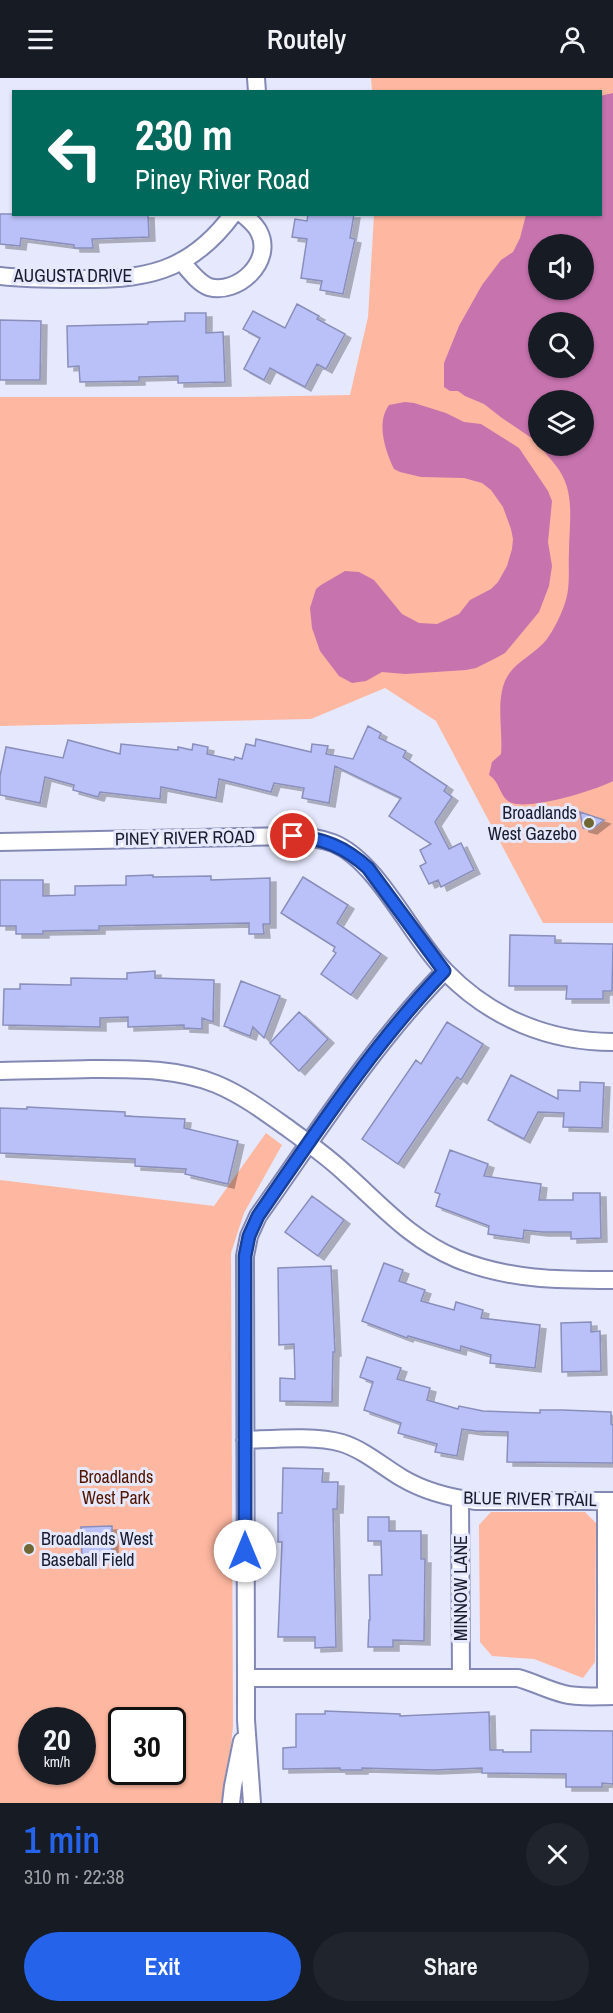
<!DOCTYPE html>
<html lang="en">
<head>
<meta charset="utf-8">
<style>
	body { margin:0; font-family:"Archivo Narrow",sans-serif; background:#20242c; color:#f1f3f6; height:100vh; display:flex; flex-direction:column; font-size:22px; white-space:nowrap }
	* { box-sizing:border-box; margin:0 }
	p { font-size:20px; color:#9ea1a6 }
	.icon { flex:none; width:33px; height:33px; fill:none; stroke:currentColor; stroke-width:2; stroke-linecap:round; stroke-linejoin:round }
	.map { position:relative; height:1725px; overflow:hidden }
	.sheet { display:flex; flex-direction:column; background:#171b24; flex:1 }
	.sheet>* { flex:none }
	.guide { position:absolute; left:12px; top:12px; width:590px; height:126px; border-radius:0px; box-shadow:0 2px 4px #0004; background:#00695c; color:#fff; overflow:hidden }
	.controls { position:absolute; left:528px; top:156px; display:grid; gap:12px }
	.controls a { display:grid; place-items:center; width:66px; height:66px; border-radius:50%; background:#171b24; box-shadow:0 2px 4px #0004; font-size:30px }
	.speed { position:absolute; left:18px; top:1629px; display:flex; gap:12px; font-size:30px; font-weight:700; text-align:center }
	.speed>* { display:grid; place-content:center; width:78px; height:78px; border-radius:50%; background:#171b24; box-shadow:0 2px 4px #0004; line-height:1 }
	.speed small { font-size:15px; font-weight:400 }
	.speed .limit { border:3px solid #111; border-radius:9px; background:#fff; color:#111 }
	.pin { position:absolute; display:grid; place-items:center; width:51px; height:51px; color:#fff; margin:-26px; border:3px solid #fff; border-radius:50%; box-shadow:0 2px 6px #0007 }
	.me { position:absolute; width:66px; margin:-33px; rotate:0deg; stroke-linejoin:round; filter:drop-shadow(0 0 4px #0008) }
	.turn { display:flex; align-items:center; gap:21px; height:126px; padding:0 24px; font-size:27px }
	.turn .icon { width:78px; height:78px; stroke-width:2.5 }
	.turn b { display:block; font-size:42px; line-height:51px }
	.round { display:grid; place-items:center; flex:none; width:63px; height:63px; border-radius:32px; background:#20242c }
	.summary { display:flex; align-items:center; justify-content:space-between; height:102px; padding:0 24px }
	h1 { font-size:36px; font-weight:600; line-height:45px; color:#2563eb }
	.cta { display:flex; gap:12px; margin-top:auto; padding:12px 24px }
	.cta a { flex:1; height:69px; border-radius:36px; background:#2563eb; color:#fff; font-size:24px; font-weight:600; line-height:69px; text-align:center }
	.cta a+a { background:#20242c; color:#f1f3f6 }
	header { display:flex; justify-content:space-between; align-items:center; height:78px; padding:0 24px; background:#171b24; font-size:27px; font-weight:600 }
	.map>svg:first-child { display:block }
	.green { fill:#feb7a0; fill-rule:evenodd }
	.water { fill:#c773ae; fill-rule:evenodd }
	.building { fill:#bac1f8; stroke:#898eba; stroke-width:1.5; filter:url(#shadow) }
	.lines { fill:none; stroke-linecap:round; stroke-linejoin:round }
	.minor-casing { stroke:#8389b4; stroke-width:20 }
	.minor { stroke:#fff; stroke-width:16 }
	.route-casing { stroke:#184099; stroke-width:15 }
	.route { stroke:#2563eb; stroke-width:10 }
	.poi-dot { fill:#716734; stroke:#e6e9fd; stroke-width:2 }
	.labels { text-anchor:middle; stroke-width:6; stroke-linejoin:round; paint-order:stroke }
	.street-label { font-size:18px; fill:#1a1c2d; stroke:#e6e9fd }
	.poi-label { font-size:18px; fill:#1a1c2d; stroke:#e6e9fd; text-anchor:end }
	.park-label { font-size:18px; fill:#521500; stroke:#e6e9fd }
</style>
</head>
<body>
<header><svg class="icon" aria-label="menu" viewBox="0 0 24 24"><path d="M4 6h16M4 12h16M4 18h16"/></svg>Routely<svg class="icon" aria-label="person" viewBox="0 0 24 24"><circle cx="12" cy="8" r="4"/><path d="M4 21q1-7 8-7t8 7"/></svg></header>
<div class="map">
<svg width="613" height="1725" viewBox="0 0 613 1725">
	<defs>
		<filter id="shadow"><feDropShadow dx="6" dy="4" stdDeviation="0" flood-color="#0004"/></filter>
	</defs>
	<rect width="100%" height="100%" fill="#e6e9fd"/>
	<path class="green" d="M371,0H613V845H543L436,643L385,610L311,641L0,648V319H236L350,317L368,239L374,137L600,136V14L372,13ZM538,166H584V212H538ZM538,244H584V290H538ZM538,322H584V368H538Z
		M266,1055L282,1067L244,1135L231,1175L233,1648L225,1725H0V1102L214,1128ZM32,1642H82V1694H32ZM122,1642H172V1694H122Z
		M491,1434H585L596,1445L595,1584L583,1600L534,1581L492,1578L480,1564L479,1447Z"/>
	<path class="water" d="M613,15V703C597,712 522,735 508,723C499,716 500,704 489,697L492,684L501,676C503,653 496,625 505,603C513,584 535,577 547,561C554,551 560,539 564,528C571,510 568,493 569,474C569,450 574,423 564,401C559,389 547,377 539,368H584V322H538V367L533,361L502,340L484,326L465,318L458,313H450L444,309V285L459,248L482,207L501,182L513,174L520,160L526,137L600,136V18ZM538,166H584V212H538ZM538,244H584V290H538Z
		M405,324L414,325L446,335L464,344L481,346L519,370L548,413L552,423L548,464L552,488L549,508L539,534L505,575L496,580L476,590L466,592L405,596L382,594L366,603L352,605L339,598L320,573L312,550L310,530L316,511L321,507L345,493L359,494L374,502L402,536L419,545L437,546L459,536L470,522L491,511L498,504L507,488L512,471L513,461L511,451L503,429L491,412L482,405L464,400L421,399L400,394L394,391C385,372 376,345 389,327Z"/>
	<path class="building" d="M0,136H148L149,159L92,161L93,170H74V167L21,160L20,168L0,166Z
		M308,136H354L350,160L355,161L343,216L320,212L322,203L301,200L307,161L292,159L295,141L307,143Z
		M297,226L319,238L317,241L345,256L326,291L317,286L305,309L270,290L264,302L244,291L260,260L243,251L253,233L285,250Z
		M185,235H206V255L223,254L225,304L178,305V298L139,299V303L80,304L79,288L68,289L67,248L148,246V244L185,243Z
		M0,242L41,243L40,302H0Z
		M368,648L381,655L379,660L406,673L403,679L447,708L444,713L452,719L435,744L449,771L461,765L474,792L441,809L438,802L429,806L420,788L426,785L420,772L431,766L389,738L401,720L335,688L329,725L302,720L304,710L274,705L271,714L219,701L216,720L161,709L160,721L100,714L98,719L73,712L74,707L45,699L40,725L0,717V698L6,669L63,680L68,662L120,676L121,666L178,672V669L192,672L193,666L208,669L207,676L234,682L235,679L242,681L246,666L255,668L256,661L311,674L312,666L328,668L326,676L353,681Z
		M580,734L604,742L591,752L583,750Z
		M153,797V799L211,798V802L270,800V846H263L264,856H249V845L99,848V852L43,853V856H16V848H0V802H43V818L75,817V808L126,807V798Z
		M303,799L348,827L337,845L381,876L351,917L321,896L336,875L333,873L335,869L281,835Z
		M510,857L555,858V865L613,866L612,913H603V921H566L567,908H509Z
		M155,893V900L214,902L213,944L202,940V951L184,950V947L128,949V939L100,940V949L3,947L4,911H20V906L71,907V900L127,901V895Z
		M241,903L280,918L264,960L253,949L250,958L224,948Z
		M299,934L328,961L299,993L270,965Z
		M447,944L483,966L461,1002L457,999L398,1086L362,1061L416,982L421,986Z
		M511,997L558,1021V1012L580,1013V1004L604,1005L602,1050L563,1049L564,1035L538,1034L524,1061L488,1042Z
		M27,1029L125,1034V1038L185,1041L184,1050L238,1063L228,1106L185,1096L186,1091L135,1088V1081L0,1075V1030L27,1031Z
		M450,1072L488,1086L484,1098L541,1106L539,1122H573V1115H600L601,1160L571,1161V1154H542L524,1152L523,1161L488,1156L489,1148L436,1128L440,1116L435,1114Z
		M312,1118L344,1142L318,1178L285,1154Z
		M384,1185L403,1192L399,1203L425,1212L421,1223L454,1232L456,1224L483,1232L481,1240L540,1247L535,1290L490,1285L491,1277L461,1268L460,1273L408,1258L407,1260L362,1243Z
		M331,1188L335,1274H333L332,1324L280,1323V1300L295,1301L294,1266L279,1267L278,1190Z
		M591,1244V1254L600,1253L601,1293L562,1294L561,1245Z
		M367,1279L401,1290L397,1301L430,1310L427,1322L458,1331L459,1328L483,1333L540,1335V1332H563L611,1334V1346L613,1347V1385L507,1384L508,1354L476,1353L462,1351L457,1378L435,1374L437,1366L398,1355L401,1345L364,1332L373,1304L360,1299Z
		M283,1390L323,1391L322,1404H338L337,1431H333L336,1569L315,1570V1559H278L282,1464H278V1435H282Z
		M368,1439H389V1453H421V1481H425L424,1563L393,1562V1569H368L369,1542H370L369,1497H382L381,1463H368Z
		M112,1448V1478L82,1479L81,1449Z
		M325,1633L400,1636V1638L489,1634L490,1672H503V1674H531V1652L613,1653V1706L602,1705V1709H566V1696L482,1695V1690L433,1692L362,1690V1692H340V1690L283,1691V1670L296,1669V1636H325Z"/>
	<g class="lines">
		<defs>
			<path id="minor" d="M256,0L257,14
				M181,183C189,192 198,205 209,209C238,217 274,183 259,154C256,147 249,142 243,136
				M0,198C25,201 49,201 74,201C143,202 189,196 233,136
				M0,764L293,758C307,759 320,760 333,765C378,783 411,859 446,894C491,940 549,964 613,964
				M0,993C30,992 61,992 91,991C133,991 176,990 216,1006C240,1016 261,1031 282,1046C304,1062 326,1077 346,1096C383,1129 410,1161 457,1181C509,1202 558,1202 613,1202
				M245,1362C273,1361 316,1357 342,1365C364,1372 382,1388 402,1400C424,1413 451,1420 476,1423H613
				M460,1421L461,1599
				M606,1423V1618
				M246,1600H518C533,1604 548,1612 564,1616C580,1620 597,1618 613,1618
				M231,1725L233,1708L242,1663
				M252,1725L246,1642V1600L245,1178L249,1158L258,1138C317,1055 373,966 445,893"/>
		</defs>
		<use href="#minor" class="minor-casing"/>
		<use href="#minor" class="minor"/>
	</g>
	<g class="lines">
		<defs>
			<path id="route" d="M245,1473V1178L249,1158L258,1138C316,1054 373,967 444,893L368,790C345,769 323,760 293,758"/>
		</defs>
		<use href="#route" class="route-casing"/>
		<use href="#route" class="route"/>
	</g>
	<g class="poi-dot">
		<circle cx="589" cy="745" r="6"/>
		<circle cx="29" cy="1471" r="6"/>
	</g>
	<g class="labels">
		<g class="street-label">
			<text x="73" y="204">AUGUSTA DRIVE</text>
			<text transform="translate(185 760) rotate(-1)" y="6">PINEY RIVER ROAD</text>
			<text transform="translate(530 1421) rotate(1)" y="6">BLUE RIVER TRAIL</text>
			<text transform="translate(461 1510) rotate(-90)" y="6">MINNOW LANE</text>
		</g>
		<g class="poi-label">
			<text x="577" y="741">Broadlands<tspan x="577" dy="21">West Gazebo</tspan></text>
			<text x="41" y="1467" text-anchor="start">Broadlands West<tspan x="41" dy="21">Baseball Field</tspan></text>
		</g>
		<g class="park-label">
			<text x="116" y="1405">Broadlands<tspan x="116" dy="21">West Park</tspan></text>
		</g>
	</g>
</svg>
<div class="controls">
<a><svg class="icon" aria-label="sound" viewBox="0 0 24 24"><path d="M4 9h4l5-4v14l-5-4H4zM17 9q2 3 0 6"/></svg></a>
<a><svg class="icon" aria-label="search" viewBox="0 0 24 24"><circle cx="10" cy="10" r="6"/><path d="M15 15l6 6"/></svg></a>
<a><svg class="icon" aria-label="layers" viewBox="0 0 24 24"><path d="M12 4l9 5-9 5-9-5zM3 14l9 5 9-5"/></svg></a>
</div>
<div class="speed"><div>20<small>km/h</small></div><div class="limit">30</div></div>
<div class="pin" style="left:293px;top:758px;background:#d93025"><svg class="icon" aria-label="arrive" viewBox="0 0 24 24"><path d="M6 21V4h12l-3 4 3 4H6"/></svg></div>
<svg class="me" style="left:245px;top:1473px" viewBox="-20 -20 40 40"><circle r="19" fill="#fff"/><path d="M0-13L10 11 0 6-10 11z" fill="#2563eb"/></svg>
<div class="guide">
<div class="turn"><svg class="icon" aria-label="left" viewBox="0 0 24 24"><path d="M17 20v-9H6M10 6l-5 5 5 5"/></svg><div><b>230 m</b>Piney River Road</div></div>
</div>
</div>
<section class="sheet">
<div class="summary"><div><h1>1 min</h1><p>310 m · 22:38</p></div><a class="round"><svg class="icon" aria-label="close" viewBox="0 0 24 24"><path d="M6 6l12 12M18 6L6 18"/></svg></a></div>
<div class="cta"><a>Exit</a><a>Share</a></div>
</section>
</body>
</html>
